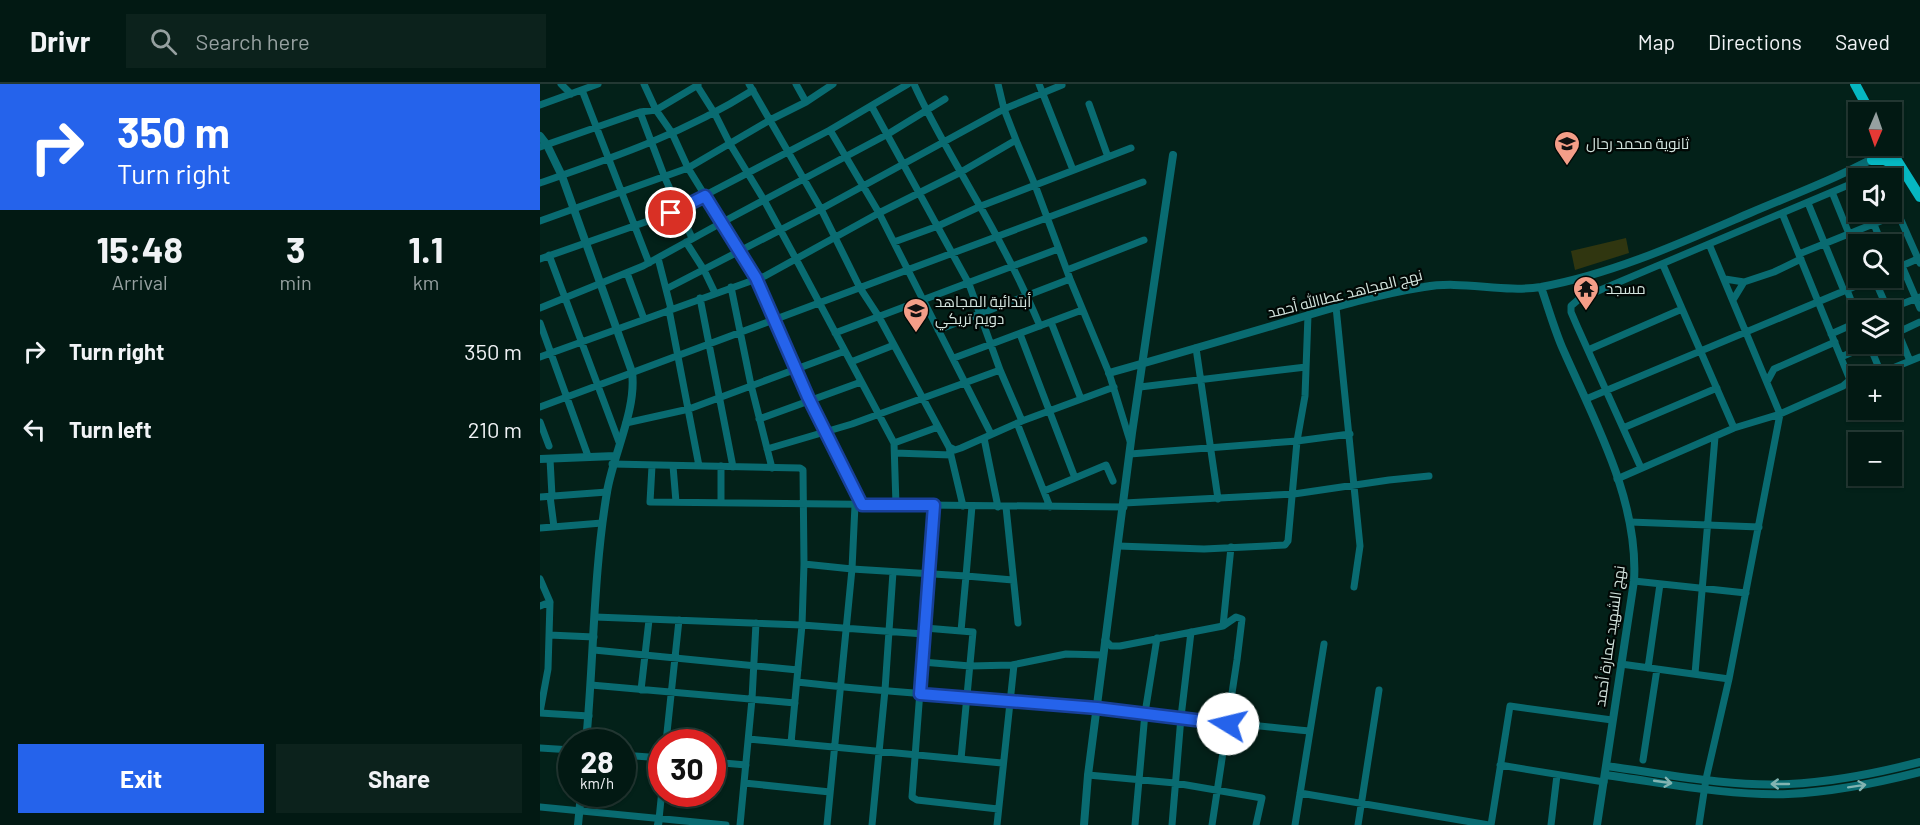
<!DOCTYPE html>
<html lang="en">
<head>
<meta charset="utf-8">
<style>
	body { margin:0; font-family:Barlow,Cairo,sans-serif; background:#0c221c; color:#f1f3f6; height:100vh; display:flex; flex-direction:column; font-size:22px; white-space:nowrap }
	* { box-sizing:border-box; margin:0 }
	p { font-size:20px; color:#96a0a0 }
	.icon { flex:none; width:33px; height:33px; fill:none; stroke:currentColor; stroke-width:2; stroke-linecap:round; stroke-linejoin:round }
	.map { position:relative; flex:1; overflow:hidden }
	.details { display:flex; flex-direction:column; background:#021913; width:540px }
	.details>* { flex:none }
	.banner { background:#2563eb; color:#fff; overflow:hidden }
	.needle { width:39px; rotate:182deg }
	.buttons { position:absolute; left:1308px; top:18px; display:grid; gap:12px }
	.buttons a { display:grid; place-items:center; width:54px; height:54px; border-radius:0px; background:#021913; box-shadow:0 2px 4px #0004,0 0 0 2px #233833; font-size:30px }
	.speed { position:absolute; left:18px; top:645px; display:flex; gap:12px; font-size:30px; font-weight:700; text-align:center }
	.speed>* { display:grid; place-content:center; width:78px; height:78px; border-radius:50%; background:#021913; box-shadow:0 2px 4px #0004,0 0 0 2px #233833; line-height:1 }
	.speed small { font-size:15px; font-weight:400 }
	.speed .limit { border:9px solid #d22; background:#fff; color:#111 }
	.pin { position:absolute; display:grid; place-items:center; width:51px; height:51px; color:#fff; margin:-26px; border:3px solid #fff; border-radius:50%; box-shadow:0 2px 6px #0007 }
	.me { position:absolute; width:66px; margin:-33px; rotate:279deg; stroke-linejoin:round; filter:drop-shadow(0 0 4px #0008) }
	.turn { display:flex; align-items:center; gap:21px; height:126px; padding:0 18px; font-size:27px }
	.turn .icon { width:78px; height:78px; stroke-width:2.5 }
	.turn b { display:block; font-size:42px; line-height:51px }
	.eta { display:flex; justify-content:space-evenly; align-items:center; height:102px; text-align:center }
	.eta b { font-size:36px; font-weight:700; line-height:42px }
	.button { display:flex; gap:12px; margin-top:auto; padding:12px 18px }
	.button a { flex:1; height:69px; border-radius:0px; background:#2563eb; color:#fff; font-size:24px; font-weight:700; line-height:69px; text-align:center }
	.button a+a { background:#0c221c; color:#f1f3f6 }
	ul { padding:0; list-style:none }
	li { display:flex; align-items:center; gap:18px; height:78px; padding:0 18px }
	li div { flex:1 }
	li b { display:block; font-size:22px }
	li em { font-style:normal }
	header { display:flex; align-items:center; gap:36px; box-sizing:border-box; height:84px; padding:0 30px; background:#021913; border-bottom:2px solid #233833 }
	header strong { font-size:28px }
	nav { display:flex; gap:33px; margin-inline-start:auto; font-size:21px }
	.search { width:420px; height:54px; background:#0c221c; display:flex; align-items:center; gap:15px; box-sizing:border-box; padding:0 21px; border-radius:0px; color:#96a0a0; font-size:22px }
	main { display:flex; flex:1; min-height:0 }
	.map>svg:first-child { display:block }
	.green { fill:#303610 }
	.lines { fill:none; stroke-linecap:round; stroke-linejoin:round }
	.minor { stroke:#096b71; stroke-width:7 }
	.tertiary { stroke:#096b71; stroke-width:8 }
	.primary { stroke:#06b7c1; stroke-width:10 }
	.oneway { stroke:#82b4b2 }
	.route-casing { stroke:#184099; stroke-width:15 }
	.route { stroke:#2563eb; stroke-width:10 }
	.labels { text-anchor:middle; stroke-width:4.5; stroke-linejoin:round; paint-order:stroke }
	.poi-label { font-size:15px; fill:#d3e4de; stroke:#010805; text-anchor:start }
	.street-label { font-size:15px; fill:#d3e4de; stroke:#010805 }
</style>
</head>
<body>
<header>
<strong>Drivr</strong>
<div class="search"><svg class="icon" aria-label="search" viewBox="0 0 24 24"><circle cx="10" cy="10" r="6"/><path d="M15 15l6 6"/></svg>Search here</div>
<nav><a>Map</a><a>Directions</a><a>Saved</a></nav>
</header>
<main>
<section class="details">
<div class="banner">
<div class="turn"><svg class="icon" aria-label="right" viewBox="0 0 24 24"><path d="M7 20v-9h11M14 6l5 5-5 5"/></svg><div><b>350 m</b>Turn right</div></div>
</div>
<div class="eta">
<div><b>15:48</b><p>Arrival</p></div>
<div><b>3</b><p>min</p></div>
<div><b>1.1</b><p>km</p></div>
</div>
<ul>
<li><svg class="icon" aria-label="right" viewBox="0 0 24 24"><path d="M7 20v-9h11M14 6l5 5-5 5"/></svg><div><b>Turn right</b></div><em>350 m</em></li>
<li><svg class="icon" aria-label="left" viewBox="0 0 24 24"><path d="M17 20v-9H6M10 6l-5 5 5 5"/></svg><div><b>Turn left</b></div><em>210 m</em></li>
</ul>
<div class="button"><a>Exit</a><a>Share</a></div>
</section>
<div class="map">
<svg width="1380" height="741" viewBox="0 0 1380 741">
	<rect width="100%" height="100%" fill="#032119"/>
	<path class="green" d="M1086,154L1089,169L1035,186L1031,167Z"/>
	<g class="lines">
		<path class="minor" d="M21,0L31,10
			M104,0L116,26L132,49L148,84L216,194L268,313L322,421
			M156,0L175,30L190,60L224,116L256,175L354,359L356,421
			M209,0L281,125L320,204L339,233L409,363L415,366L421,364L482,337L574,303
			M256,0L266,18
			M374,0C391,38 413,74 433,110C458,153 481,197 500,242
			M458,0L464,25L476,56L495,101L530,195L569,289L590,357
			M499,0L533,86
			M42,6L109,179
			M549,20L568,73
			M0,21L58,0
			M100,28L125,94L152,154
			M290,46L339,129L451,350
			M0,63L100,28L116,26L158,1
			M1329,94H1334
			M0,99C75,73 145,49 213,6
			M1292,108L1318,172
			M1352,116L1380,179
			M1268,119L1304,207
			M1329,128L1342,160
			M1242,129L1318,97
			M0,137L148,84L230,36L266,18L293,0
			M146,158L164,186L175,209
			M354,158L398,142L441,122L591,64
			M1259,170L1358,130
			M9,171L79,358
			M118,174L131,225
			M0,175L131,129L290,46L368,0
			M1123,181L1194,344
			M1362,182L1380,224
			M527,186L604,156
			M1352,186L1380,174
			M87,189L104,235
			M1334,194L1348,226
			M1185,195L1204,198
			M191,203L211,301L232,384
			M126,205L281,125L464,25L522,1
			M1307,206L1318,234
			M160,214L193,383
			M1193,216L1204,198L1234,188L1261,175
			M796,223L820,462L814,503
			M0,224L103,182L181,139L348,50L405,15
			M129,226L159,382
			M1346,226L1380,213
			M1352,234L1370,277
			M511,238L541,315
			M0,239L48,372
			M398,246L530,195
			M295,249L518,165
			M480,250L535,394
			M1291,250L1318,238
			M1352,251L1380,238
			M1329,260L1341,289
			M656,264L678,415
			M1048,266L1142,225
			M0,273L225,192L339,129L421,88L476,56
			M1301,273L1331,260
			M414,274L542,226
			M311,278L354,261
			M460,286L482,337
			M1333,292L1380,273
			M1228,296L1234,285L1295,258
			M1310,296L1314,301L1318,299
			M600,303L766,283
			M1046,315L1335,194
			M0,323L603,98
			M219,335L321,298
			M0,338L9,362
			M86,339L149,325L305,267
			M477,339L510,423
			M1083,344L1177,304
			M444,354L458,423
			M354,359L398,343
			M409,363L423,422
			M227,365L312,340L460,286L429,200L332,23
			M355,369L411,371
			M590,370L757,357L810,350
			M10,375L12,412
			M72,380L260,384L263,386L264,480L262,541L251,659
			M112,382L110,418L584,423
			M133,382L136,418
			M1077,395L1194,344L1240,330L1303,302L1310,296L1242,129L1039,215L1031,222V228L1037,242L1101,384
			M504,407L566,381L573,397
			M10,412L14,443
			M0,413L67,408
			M181,419V382
			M584,419L754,410L849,396L889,392
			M394,421L372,713L377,716L458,725
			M466,423L478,539
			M1090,438L1219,443
			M0,444L62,439
			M578,462L664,465L745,461L748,457L757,357L765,312L768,231
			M264,480L312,485L426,492L432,422
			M0,495L10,518L8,585L0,628
			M1094,497L1206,509
			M0,522L10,518
			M55,533L262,541L384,550
			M683,542L691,463
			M385,544L433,548L421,675
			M421,547L426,492L473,496
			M9,551L54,553
			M565,556L571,562H580L683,542L696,533L702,535L697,576L672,741
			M54,566L258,586
			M382,578L430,582L472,581L526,570L563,571
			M1081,580L1189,595
			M1108,584L1120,500
			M1155,590L1175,353
			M257,598C357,610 457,614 557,623C628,630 699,641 770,647
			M51,601L255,619
			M101,606L109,536
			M0,629L49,632
			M209,655L462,679
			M126,658L139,536
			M0,664L32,666
			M82,671L122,674
			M1103,676L1117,585
			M172,678L206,681
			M960,681L1064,698
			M548,691L635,699L722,714L716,741
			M204,699L290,708
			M760,709L949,741
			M0,723L186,741
			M119,735L122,706
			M200,741L212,615L216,539
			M287,741L312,485L315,421
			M332,741L345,606L353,488
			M457,741L474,581
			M595,741L605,629L617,554
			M632,741L641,633L651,548
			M755,741L784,560
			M818,741L839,606
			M951,741L970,622L1072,636
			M1011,741L1017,691
			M1159,741L1166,695L1189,595L1240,330L1169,160"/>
		<path class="tertiary" d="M0,52L7,61L22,92L92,288C97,325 73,371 67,408C53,491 54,575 46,658
			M1001,203C1008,223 1014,244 1022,263C1054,336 1099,416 1094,497L1057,741
			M569,289C630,272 691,254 752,236C795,223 839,210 884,203C923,196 962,209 1001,203C1073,190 1143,158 1210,129C1257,109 1306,91 1350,65
			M0,375L75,372
			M1066,682C1126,690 1188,703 1249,700C1294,698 1337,689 1380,678
			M1065,691C1125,699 1187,712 1248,710C1293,708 1337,699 1380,688
			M38,741L41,710
			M118,741L119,735
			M544,741L548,691L592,349L633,71"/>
		<path class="primary" d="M1315,0L1330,28
			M1335,62L1332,76H1344L1360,83
			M1348,62L1380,113"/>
	</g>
	<defs><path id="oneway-shaft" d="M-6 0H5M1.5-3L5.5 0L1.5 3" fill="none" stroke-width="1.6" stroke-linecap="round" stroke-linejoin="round" transform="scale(1.5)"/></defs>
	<g class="oneway">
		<use href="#oneway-shaft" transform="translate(1123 698) rotate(8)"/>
		<use href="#oneway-shaft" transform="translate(1240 700) rotate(180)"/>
		<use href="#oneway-shaft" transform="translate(1317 702) rotate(-9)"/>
	</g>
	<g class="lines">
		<defs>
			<path id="route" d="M131,129L165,112L216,194L268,313L322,421H394L380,610L557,624L688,640"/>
		</defs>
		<use href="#route" class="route-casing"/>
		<use href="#route" class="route"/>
	</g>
	<defs>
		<symbol id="school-pin" viewBox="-11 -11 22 30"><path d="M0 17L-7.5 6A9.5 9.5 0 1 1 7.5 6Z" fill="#f49e88" stroke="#010805"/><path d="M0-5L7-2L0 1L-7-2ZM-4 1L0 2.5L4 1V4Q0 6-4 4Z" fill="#111"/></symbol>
		<symbol id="temple-pin" viewBox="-11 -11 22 30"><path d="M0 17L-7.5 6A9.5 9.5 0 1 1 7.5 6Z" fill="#f49e88" stroke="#010805"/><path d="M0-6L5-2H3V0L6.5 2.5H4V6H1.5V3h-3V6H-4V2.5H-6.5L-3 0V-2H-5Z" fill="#111"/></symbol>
	</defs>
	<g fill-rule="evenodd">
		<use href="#school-pin" x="1012" y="45" width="30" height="40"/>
		<use href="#temple-pin" x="1031" y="190" width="30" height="40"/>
		<use href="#school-pin" x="361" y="212" width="30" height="40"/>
	</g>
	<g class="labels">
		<g class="poi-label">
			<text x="1046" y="65">ثانوية محمد رحال</text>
			<text x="1066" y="210">مسجد</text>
			<text x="395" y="223">أبتدائية المجاهد<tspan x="395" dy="17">دويم تريكي</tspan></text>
		</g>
		<g class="street-label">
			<text transform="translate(805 210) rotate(-14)" y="5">نهج المجاهد عطاالله أحمد</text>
			<text transform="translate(1070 552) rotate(-82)" y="5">نهج الشهيد عمارة أحمد</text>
		</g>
	</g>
</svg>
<div class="buttons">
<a><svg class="needle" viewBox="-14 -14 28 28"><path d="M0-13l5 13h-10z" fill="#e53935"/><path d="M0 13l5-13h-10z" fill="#96a0a0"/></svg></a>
<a><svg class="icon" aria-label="sound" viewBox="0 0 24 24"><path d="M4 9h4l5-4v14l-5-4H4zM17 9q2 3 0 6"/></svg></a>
<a><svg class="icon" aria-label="search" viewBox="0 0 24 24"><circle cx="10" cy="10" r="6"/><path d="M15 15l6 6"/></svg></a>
<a><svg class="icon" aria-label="layers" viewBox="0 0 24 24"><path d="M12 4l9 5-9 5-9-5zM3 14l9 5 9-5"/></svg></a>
<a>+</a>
<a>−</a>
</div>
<div class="speed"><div>28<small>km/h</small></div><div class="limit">30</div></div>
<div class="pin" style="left:131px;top:129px;background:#d93025"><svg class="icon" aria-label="arrive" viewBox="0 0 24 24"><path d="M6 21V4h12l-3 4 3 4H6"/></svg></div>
<svg class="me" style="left:688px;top:640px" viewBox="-20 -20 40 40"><circle r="19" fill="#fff"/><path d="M0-13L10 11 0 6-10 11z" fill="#2563eb"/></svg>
</div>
</main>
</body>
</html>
